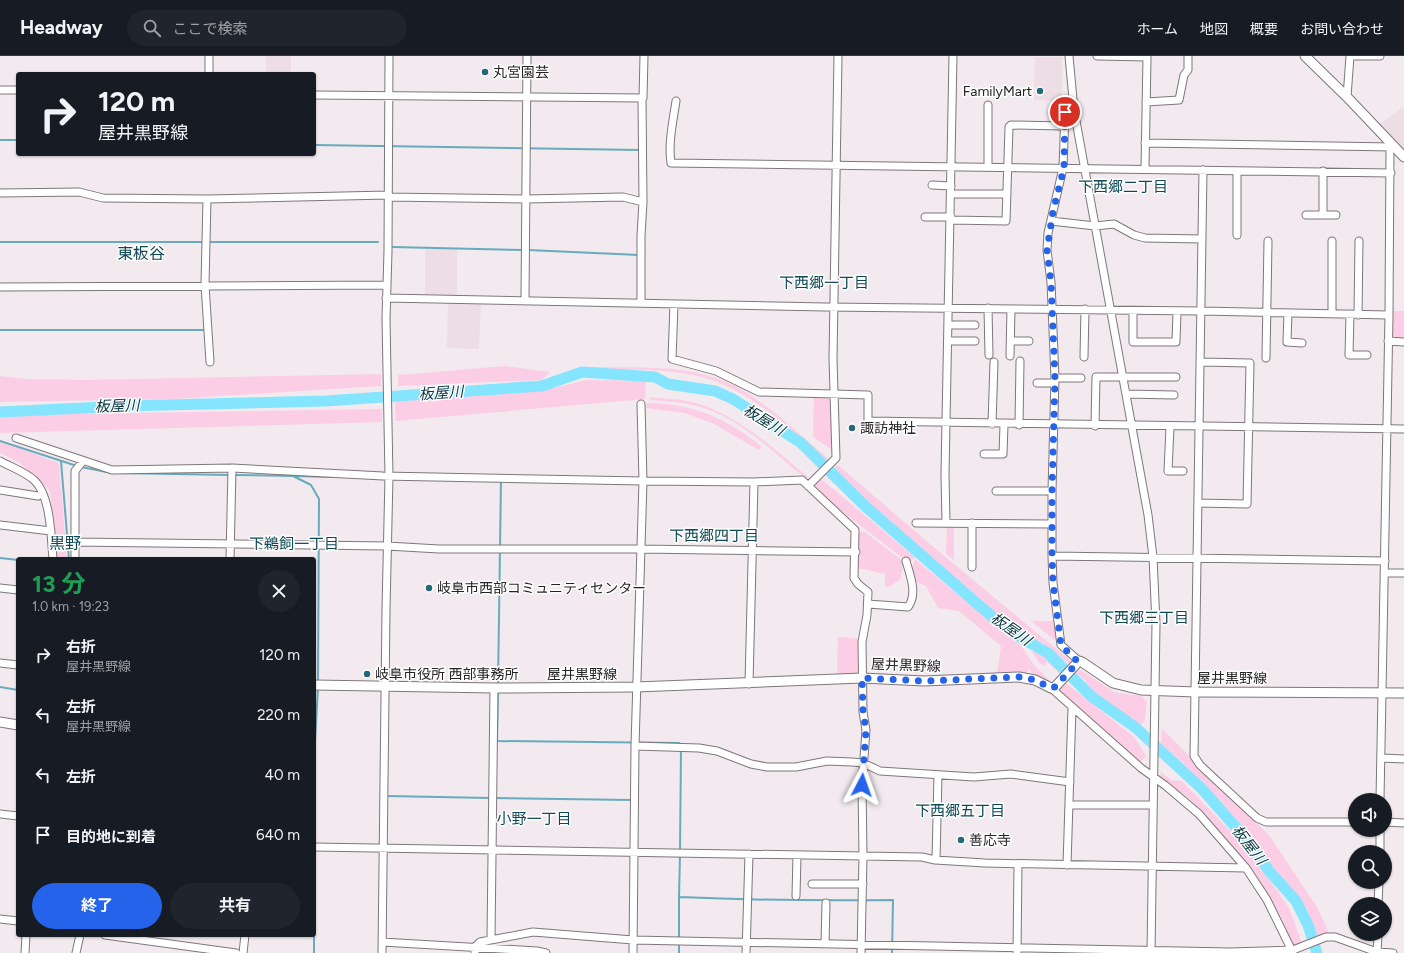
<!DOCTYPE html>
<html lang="ja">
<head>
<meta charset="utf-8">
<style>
	body { margin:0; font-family:Figtree,"Noto Sans JP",sans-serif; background:#20242c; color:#f1f3f6; height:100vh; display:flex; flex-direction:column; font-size:15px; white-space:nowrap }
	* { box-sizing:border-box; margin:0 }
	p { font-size:13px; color:#9ea1a6 }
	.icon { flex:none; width:22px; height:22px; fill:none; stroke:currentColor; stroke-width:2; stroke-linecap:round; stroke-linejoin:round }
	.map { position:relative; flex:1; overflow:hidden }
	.sheet { position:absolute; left:16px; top:501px; width:300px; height:380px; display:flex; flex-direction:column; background:#171b24; border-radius:4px; box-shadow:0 1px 3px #0004 }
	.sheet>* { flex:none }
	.banner { position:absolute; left:16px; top:16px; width:300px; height:84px; border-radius:4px; box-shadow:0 1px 3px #0004; background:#171b24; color:#f1f3f6; overflow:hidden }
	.controls { position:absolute; left:1348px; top:737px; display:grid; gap:8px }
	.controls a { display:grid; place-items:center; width:44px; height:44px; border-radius:50%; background:#171b24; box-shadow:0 1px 3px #0004; font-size:20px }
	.pin { position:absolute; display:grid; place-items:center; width:34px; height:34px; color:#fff; margin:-17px; border:2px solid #fff; border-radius:50%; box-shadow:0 1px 4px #0007 }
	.me { position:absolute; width:44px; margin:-22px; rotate:4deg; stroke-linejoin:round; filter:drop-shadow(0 0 3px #0008) }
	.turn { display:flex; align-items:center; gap:14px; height:84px; padding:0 16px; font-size:18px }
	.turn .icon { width:52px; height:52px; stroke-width:2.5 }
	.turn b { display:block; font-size:28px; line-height:34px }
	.round { display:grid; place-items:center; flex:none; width:42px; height:42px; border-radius:21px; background:#20242c }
	.summary { display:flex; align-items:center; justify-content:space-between; height:68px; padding:0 16px }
	h1 { font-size:24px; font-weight:700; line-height:30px; color:#1e9e55 }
	.button { display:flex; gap:8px; margin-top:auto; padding:8px 16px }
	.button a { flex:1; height:46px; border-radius:24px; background:#2563eb; color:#fff; font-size:16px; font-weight:700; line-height:46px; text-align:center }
	.button a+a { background:#20242c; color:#f1f3f6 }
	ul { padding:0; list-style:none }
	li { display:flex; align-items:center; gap:12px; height:60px; padding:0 16px }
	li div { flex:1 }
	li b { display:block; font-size:15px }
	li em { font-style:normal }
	header { display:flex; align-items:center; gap:24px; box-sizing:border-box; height:56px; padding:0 20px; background:#171b24; border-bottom:1px solid #363941 }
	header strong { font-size:19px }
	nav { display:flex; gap:22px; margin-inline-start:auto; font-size:14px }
	.search { width:280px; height:36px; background:#20242c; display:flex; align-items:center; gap:10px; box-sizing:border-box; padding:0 14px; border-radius:22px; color:#9ea1a6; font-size:15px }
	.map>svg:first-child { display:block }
	.built { fill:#eddde5 }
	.green { fill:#fbcee5 }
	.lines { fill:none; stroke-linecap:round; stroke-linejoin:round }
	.stream { stroke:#68abbd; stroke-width:2 }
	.river { stroke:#85e5fe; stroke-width:11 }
	.minor-casing { stroke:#7e777a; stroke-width:9 }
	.major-casing { stroke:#7e777a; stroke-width:11 }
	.minor { stroke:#fff; stroke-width:7 }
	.major { stroke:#fff; stroke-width:9 }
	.route { stroke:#2563eb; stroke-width:7; stroke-dasharray:0 12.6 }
	.poi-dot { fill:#246979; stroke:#fff; stroke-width:1.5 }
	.labels { text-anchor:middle; stroke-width:3; stroke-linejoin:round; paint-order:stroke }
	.poi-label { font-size:14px; fill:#262325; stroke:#fff; text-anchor:start }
	.street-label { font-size:14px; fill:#262325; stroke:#fff }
	.neighbourhood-label { font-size:15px; fill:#0e4854; stroke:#fff }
	.water-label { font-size:15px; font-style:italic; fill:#063540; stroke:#fff }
	.quarter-label { font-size:16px; fill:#0e4854; stroke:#fff }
</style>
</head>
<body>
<header>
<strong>Headway</strong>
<div class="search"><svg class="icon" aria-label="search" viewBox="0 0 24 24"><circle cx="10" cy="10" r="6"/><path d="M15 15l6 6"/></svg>ここで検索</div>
<nav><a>ホーム</a><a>地図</a><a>概要</a><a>お問い合わせ</a></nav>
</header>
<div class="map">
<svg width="1404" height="897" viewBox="0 0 1404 897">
	<rect width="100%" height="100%" fill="#f2eaee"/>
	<path class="built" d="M266,0H291V18H266Z
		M1035,1H1062V45L1034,44Z
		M1404,51V96L1378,69Z
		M425,193H457V241H425Z
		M448,245L481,246L479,293L447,292Z"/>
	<path class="green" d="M1391,255H1404V284H1391Z
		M505,310L550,316L542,324L398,330V319Z
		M588,311C636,312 693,307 737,331C771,350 800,379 829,403L825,406C795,376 753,338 712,324C673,311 629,314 588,314Z
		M381,318V330L173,343L0,346V320L26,323L87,324Z
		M586,324L646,325L645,343L396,365L395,346L555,332Z
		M814,339H832L831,393L813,381Z
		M650,341C665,343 681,343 696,347C740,361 773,392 808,421L806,423C772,395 737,359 693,349C679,346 664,345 650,344Z
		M647,347C694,348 724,361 761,390L759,394L714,368L685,357L646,352Z
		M382,353V366L0,377V359Z
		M0,385L59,407L67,503H57L50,435L20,407L0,397Z
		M835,410H839L930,488L1072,606L1071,610L1043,587L1030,585L1016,579L974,537L938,509L916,489L906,482L835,417Z
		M821,423L915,501L909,507L831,447L815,429Z
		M947,469H954V504L946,498Z
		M859,476H865L903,505L901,523L890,530L885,531V518L858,512Z
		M915,503L1022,591L1034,609L1054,629L1041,628L1028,612V618L997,617L1001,590L959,555L938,552L926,530L914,525L912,512Z
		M1031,565H1055L1056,583L1055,584Z
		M838,581L860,583L858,618L837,619Z
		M1033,589C1049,597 1056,603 1062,620L1046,605L1045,610L1039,607L1030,592Z
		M1081,614L1114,636L1141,640L1147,646L1145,664L1141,669L1091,640L1085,624L1075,616Z
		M1066,627L1134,681L1146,700L1140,706L1058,634Z
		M1162,673L1269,779L1317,851L1329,877L1318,881L1303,849L1247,778L1182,706L1161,688Z
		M1161,716L1171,724L1182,725L1241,786L1263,814L1289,852L1302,887L1293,890L1283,864L1250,812L1227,783L1210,766L1206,758L1186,740L1160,722Z"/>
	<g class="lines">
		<path class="stream" d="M0,84H18
			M314,89L640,94
			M0,186H378
			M393,191L523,194
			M528,194L639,199
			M0,274H206
			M0,385L77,410
			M61,405L69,503
			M81,411L112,417
			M118,417L230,419
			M234,419L293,420L311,429L319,443L318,626
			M294,420L333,421
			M0,502L18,504
			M498,629L501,424
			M0,631L18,634
			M498,636L497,685L679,687L680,689
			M387,740L490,742
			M495,742L631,744
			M680,795L681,693
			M680,799L679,841C750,844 821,845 893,844L892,897
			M314,829L315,684L318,632
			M314,897V879
			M679,897V841"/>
		<path class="river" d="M0,356L125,350L326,345L542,330L582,316L655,321L668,328L715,335L733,343L801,387L865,450L996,564L1021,582L1048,597L1091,640L1136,672L1202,733L1255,793L1269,815L1296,845L1308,869L1317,897"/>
		<defs>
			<path id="minor" d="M1069,0L1074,54L1148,459L1153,501L1156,568L1151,897
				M1097,0L1147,1L1145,113
				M1350,0H1380
				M209,18V0
				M0,34H18
				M314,39L643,42
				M1347,41L1350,0
				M676,45C673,65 668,87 671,107L1391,117
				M1146,46L1179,44L1184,19L1188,14V0
				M1074,54L1065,56L1063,112L1048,177L1047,194L1051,226L1055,322L1052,435V500L1053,527L1061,589L1079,605
				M1145,87L1393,91
				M988,111V49
				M1203,114L1194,700L1200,709L1257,762L1266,766H1355
				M1323,115V159
				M932,129L951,130
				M0,137L79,136L103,142L207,143L388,139
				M951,138H1007
				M388,141L526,143L623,141L643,146
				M207,143L205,229L210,306
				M1306,159H1336
				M925,161H951
				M951,164L1006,165L1009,71L1011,69L1064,70
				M1051,165L1095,170L1114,168L1134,179L1145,182L1202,183
				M1237,179V115
				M0,231L386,229
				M386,242L825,251L1201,255L1389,259
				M525,244L527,0
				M641,246V180L643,146L642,44L643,42L644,0
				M674,248L672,303L716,315L759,336L868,339V365L1404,373
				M988,252L989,299
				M1133,255V286H1176L1177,256
				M1288,257L1287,286L1302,287
				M1332,258V185
				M1350,258L1349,299H1367
				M1358,259L1359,185
				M950,269H975
				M949,285H975
				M1011,285H1029
				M1388,285L1404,286
				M1010,300L1011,253
				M1084,301L1085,253
				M1266,302L1268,185
				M1055,322H1081
				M1037,327H1055
				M1126,338L1174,339
				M992,368L994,306
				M1019,369L1020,305
				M1095,370L1096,321H1176
				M1170,371L1168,415H1183
				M16,382L112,414L232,412L383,420L643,425L754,426L802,424L855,474L854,522L858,528L868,536L867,559L862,586L863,656L866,674L862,729L863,800L861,897
				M984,398H1003L1004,369
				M0,405C11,411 26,416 35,425C51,441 51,482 53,503
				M808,430L836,402L833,303L838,0
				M0,434L38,440
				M996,435H1052
				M1198,447L1247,448L1250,307L1201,306
				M916,467L1052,468
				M946,467L945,418L953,0
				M972,467V511
				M0,469L51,475
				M74,486L387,490L439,493H640L856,496
				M1052,500L1385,505
				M75,503V415L83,405
				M230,503L232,412
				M1384,517H1404
				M0,532L18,534
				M868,548L908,551C918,538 910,519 906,505
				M0,607L18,609
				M749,628L754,426
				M1051,632L1141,712L1166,730L1199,758L1246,812L1267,844L1293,897
				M635,690L699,692L717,695L751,708L767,711H796L827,705L852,706L863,707L880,715L974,721L1011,718L1070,726
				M1381,702L1404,703
				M1380,744L1389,259L1390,93
				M1070,749H1153
				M0,758L18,760
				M1385,766L1404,767
				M314,791L922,801L935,804L985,807L1246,812
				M1380,796V774
				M936,804L938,719
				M1067,809L1072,652
				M812,828H863
				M796,840L797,800
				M1378,848L1379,826
				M0,863L18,865
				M105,879L236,897
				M491,883L494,632
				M382,886L537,895L546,897
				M825,888L826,847
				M25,897L26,879
				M76,897L80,879
				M243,897L245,879
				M382,897L386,554L389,420L386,263L388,195L389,0
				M475,897V891L480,886L533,876L633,884L1230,896L1293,894L1326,881H1335L1377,896L1393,897
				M633,897L635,690L643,425L641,348
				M746,897L749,798
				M1017,897L1018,808
				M1377,897L1378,878"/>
			<path id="major" d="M1305,0L1347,41L1404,101
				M314,629L494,632L636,631L862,622L924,625L1019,621L1035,624L1051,632L1055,631L1079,605L1082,606L1113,627L1141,634L1196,636L1404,637
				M0,666L18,669"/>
		</defs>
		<use href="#minor" class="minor-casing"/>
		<use href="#major" class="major-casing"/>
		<use href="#minor" class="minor"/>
		<use href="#major" class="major"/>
	</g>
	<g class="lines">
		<path class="route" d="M862,729L866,674L863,656L862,622L924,625L1019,621L1035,624L1051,632L1055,631L1078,606L1061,589L1053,527L1052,500V435L1055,322L1051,226L1047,194L1053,155L1064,112L1065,56"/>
	</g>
	<g class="poi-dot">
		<circle cx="485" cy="16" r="4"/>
		<circle cx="1040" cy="35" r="4"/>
		<circle cx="852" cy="372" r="4"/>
		<circle cx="429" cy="532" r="4"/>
		<circle cx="367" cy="618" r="4"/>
		<circle cx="961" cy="784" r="4"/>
	</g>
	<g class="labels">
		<g class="poi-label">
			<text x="493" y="21">丸宮園芸</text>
			<text x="1032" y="40" text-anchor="end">FamilyMart</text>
			<text x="860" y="377">諏訪神社</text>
			<text x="437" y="537">岐阜市西部コミュニティセンター</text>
			<text x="375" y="623">岐阜市役所 西部事務所</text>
			<text x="969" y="789">善応寺</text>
		</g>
		<g class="street-label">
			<text transform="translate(906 609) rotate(2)" y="5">屋井黒野線</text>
			<text x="582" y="623">屋井黒野線</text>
			<text x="1232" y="627">屋井黒野線</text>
		</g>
		<g class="neighbourhood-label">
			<text x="1123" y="136">下西郷二丁目</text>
			<text x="824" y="232">下西郷一丁目</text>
			<text x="714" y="485">下西郷四丁目</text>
			<text x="294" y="493">下鵜飼一丁目</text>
			<text x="1144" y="567">下西郷三丁目</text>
			<text x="960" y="760">下西郷五丁目</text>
			<text x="534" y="768">小野一丁目</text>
		</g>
		<g class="water-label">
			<text transform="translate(441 337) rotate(-4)" y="5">板屋川</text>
			<text transform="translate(117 350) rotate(-2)" y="5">板屋川</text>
			<text transform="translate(764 364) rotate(31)" y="5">板屋川</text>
			<text transform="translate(1011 573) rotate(35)" y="5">板屋川</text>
			<text transform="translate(1249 789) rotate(52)" y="5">板屋川</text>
		</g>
		<g class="quarter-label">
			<text x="141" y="203">東板谷</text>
			<text x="65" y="493">黒野</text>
		</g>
	</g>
</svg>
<div class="controls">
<a><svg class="icon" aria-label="sound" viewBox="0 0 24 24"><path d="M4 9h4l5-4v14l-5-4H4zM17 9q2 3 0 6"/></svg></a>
<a><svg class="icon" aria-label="search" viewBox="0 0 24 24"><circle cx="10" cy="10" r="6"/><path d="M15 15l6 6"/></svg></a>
<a><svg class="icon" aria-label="layers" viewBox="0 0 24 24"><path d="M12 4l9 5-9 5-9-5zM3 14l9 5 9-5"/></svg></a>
</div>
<div class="pin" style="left:1065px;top:56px;background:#d93025"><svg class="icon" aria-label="arrive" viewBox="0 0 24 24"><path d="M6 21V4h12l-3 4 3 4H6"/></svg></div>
<svg class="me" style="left:862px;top:729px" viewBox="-20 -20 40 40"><path d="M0-17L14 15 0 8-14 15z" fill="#2563eb" stroke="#fff" stroke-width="4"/></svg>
<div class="banner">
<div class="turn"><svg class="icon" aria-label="right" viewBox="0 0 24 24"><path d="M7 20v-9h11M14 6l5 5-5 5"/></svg><div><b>120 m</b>屋井黒野線</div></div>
</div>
<section class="sheet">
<div class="summary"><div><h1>13 分</h1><p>1.0 km · 19:23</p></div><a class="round"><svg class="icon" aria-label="close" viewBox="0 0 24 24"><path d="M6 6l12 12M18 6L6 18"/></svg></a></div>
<ul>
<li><svg class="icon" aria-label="right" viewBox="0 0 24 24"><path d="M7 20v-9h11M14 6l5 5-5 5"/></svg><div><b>右折</b><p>屋井黒野線</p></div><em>120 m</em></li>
<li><svg class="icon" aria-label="left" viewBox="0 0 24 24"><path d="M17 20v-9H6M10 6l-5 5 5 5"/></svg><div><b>左折</b><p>屋井黒野線</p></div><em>220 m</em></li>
<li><svg class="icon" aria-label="left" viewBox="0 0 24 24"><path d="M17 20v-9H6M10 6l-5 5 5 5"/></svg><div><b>左折</b></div><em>40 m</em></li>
<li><svg class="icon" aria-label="arrive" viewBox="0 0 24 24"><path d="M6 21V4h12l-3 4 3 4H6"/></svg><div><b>目的地に到着</b></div><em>640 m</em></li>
</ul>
<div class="button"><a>終了</a><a>共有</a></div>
</section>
</div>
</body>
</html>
